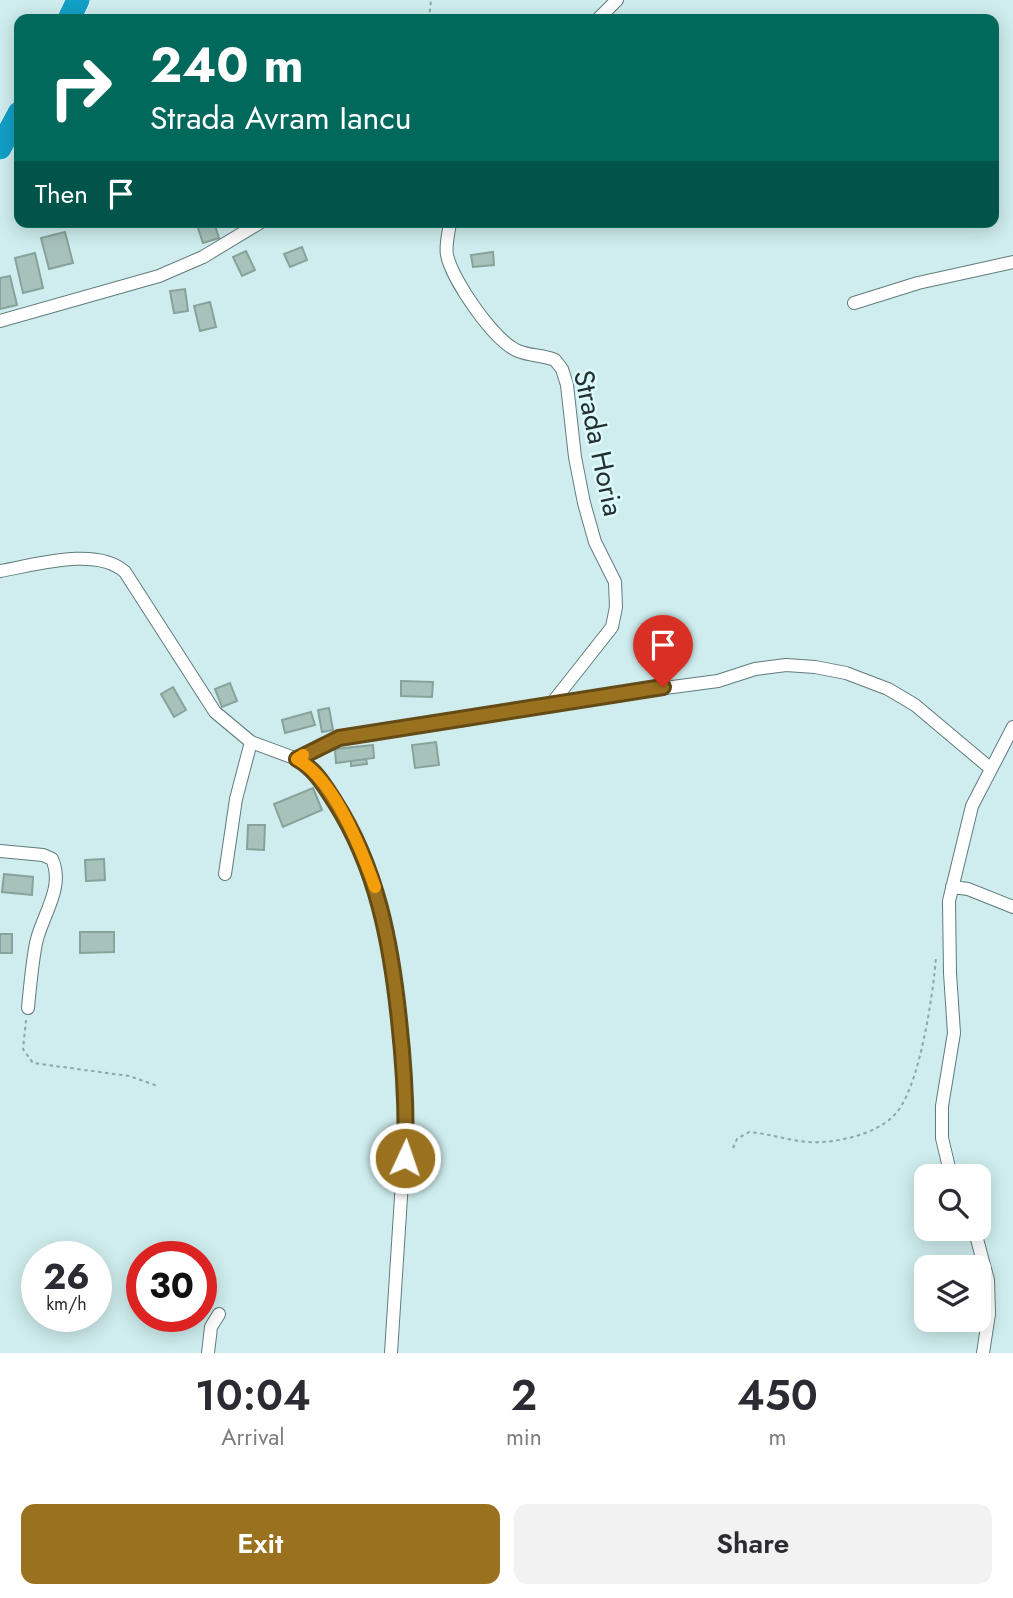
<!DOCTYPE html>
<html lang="en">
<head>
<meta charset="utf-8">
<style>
	body { margin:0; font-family:Jost,sans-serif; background:#f2f2f3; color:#2b2b33; height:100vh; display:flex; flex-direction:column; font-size:26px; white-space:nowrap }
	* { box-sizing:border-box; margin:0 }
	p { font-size:23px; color:#7c7c81 }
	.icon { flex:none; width:38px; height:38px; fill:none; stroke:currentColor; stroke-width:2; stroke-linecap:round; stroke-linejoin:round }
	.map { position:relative; height:1353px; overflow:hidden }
	.sheet { display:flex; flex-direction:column; background:#fff; flex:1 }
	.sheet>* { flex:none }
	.hud { position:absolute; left:14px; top:14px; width:985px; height:214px; border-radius:14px; box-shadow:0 4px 18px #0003; background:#00695c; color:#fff; overflow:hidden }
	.fabs { position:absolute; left:914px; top:1164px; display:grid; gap:14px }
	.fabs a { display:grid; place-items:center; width:77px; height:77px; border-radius:14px; background:#fff; box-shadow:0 4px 18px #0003; font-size:35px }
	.speed { position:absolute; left:21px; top:1241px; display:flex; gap:14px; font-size:35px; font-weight:700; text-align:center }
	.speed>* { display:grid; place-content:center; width:91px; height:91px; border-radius:50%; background:#fff; box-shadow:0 4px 18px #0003; line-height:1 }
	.speed small { font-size:18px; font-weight:400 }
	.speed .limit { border:10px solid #d22; background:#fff; color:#111 }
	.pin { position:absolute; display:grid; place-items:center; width:60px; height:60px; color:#fff; margin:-72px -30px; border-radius:50% 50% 50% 0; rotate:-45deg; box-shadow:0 0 7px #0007 }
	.pin .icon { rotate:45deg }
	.me { position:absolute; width:77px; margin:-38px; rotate:3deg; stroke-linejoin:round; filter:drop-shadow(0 0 5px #0008) }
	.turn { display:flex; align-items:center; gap:24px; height:147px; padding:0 21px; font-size:32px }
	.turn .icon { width:91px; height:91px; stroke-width:2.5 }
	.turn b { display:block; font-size:49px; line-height:60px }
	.then { display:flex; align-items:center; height:66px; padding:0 21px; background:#0003; gap:14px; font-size:26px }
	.eta { display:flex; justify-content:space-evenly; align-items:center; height:119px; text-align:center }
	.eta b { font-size:42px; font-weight:600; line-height:49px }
	.action { display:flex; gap:14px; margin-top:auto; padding:14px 21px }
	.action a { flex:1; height:80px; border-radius:14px; background:#9a721f; color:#fff; font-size:28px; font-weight:600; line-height:80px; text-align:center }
	.action a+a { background:#f2f2f3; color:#2b2b33 }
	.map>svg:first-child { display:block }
	.building { fill:#a7c2bb; stroke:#87a29a; stroke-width:2 }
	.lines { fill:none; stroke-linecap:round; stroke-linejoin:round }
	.street-casing { stroke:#607b7c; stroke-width:14 }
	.highway-casing { stroke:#fff; stroke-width:24 }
	.path { stroke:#8fa6a7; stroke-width:2; stroke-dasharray:3.5 3.5; stroke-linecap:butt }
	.street { stroke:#fff; stroke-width:12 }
	.highway { stroke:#12a0c7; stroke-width:23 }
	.route-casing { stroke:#644a14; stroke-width:18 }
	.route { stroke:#9a721f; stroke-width:12 }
	.slow { stroke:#f59e0b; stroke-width:12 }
	.labels { text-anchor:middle; stroke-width:5; stroke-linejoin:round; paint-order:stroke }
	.street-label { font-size:28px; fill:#232f2f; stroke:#dcfafc }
</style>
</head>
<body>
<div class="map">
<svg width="1013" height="1353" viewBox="0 0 1013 1353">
	<rect width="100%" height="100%" fill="#cfedee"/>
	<path class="building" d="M196,222H214L219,238L203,243Z
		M65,232L73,263L49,269L41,238Z
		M302,247L307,260L290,267L284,254Z
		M246,251L255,270L242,276L233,257Z
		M493,252L494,265L473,267L471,255Z
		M35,253L43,288L23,293L15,258Z
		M10,276L17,305L0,309V278Z
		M185,289L188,311L174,313L170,291Z
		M210,302L216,327L200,331L194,306Z
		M401,681L433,682L432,697L401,696Z
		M230,683L237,701L222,707L215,689Z
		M173,687L186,710L174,717L161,694Z
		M329,708L333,730L322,732L318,710Z
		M311,712L315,725L285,733L282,720Z
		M436,742L439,765L415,768L412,745Z
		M373,745L374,758L336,763L335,749Z
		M366,759L367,764L351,766V761Z
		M313,788L322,810L283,827L274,804Z
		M248,825H265L264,850L247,849Z
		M104,859L105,880L86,881L85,860Z
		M4,874L33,877L32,895L2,892Z
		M80,932H114V952L80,953Z
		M0,934H12V953H0Z"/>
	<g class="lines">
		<defs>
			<path id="street" d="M598,19L617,0
				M450,222C449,232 445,245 447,255C452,280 494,341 518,351C530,356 543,355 555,360L562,369L567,385L575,457L584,503L595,542L615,582L616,607L612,627L552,703
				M854,303L918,283L1013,262
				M0,321L159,276L203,257L261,222
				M0,571C35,565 97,546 125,572L215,712L251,742L297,759L307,765L317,774L349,824L381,905L395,979L404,1065L406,1119L391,1353
				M297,759L339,738L464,720L552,703L718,681L755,669L786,665L815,667L846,673L888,689L915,705L990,768
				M0,851L43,855L52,859C65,888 42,915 36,943C32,964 30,986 28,1008
				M225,874L236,799L251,742
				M952,887L968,889L1013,907
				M951,1176L942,1138V1106L954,1033L950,973L949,901L972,806L1013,727
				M974,1228L988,1280L989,1314L983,1353
				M208,1353L211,1327L219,1314"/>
			<path id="highway" d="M69,19L78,0
				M0,148L19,113"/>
		</defs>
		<use href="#street" class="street-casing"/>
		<use href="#highway" class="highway-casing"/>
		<path class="path" d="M429,19L431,0
			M26,1020L23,1049L33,1063L129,1076L158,1086
			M733,1148L737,1139L749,1132C774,1134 797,1144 823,1142C849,1140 885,1131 900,1108C921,1076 933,995 936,957"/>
		<use href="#street" class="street"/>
		<use href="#highway" class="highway"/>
	</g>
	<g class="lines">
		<defs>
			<path id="route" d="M405,1158C407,1112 404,1066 399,1020C391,943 377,868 335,802C324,785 315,769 297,759L339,738L663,687"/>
		</defs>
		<use href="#route" class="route-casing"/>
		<use href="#route" class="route"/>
		<path class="slow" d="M303,755L297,759C334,779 361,848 375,887"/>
	</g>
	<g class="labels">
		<g class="street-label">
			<text transform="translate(599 443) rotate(78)" y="10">Strada Horia</text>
		</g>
	</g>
</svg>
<div class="fabs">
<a><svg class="icon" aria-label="search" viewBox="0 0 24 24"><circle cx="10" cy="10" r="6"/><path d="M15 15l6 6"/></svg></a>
<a><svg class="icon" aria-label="layers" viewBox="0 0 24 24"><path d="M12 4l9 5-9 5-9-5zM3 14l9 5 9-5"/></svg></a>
</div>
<div class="speed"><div>26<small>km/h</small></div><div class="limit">30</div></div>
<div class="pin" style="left:663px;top:687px;background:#d93025"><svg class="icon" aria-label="arrive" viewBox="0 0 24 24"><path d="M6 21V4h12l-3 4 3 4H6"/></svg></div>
<svg class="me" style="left:405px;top:1158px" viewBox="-20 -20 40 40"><circle r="17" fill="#9a721f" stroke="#fff" stroke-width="3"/><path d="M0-11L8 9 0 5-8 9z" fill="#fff"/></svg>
<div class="hud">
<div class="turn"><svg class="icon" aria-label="right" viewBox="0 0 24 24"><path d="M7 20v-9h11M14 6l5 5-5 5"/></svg><div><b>240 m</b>Strada Avram Iancu</div></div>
<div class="then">Then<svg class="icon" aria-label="arrive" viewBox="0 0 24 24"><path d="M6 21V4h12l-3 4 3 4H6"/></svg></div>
</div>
</div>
<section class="sheet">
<div class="eta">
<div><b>10:04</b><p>Arrival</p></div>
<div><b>2</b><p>min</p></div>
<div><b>450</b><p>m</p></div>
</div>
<div class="action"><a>Exit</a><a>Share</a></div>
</section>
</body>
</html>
